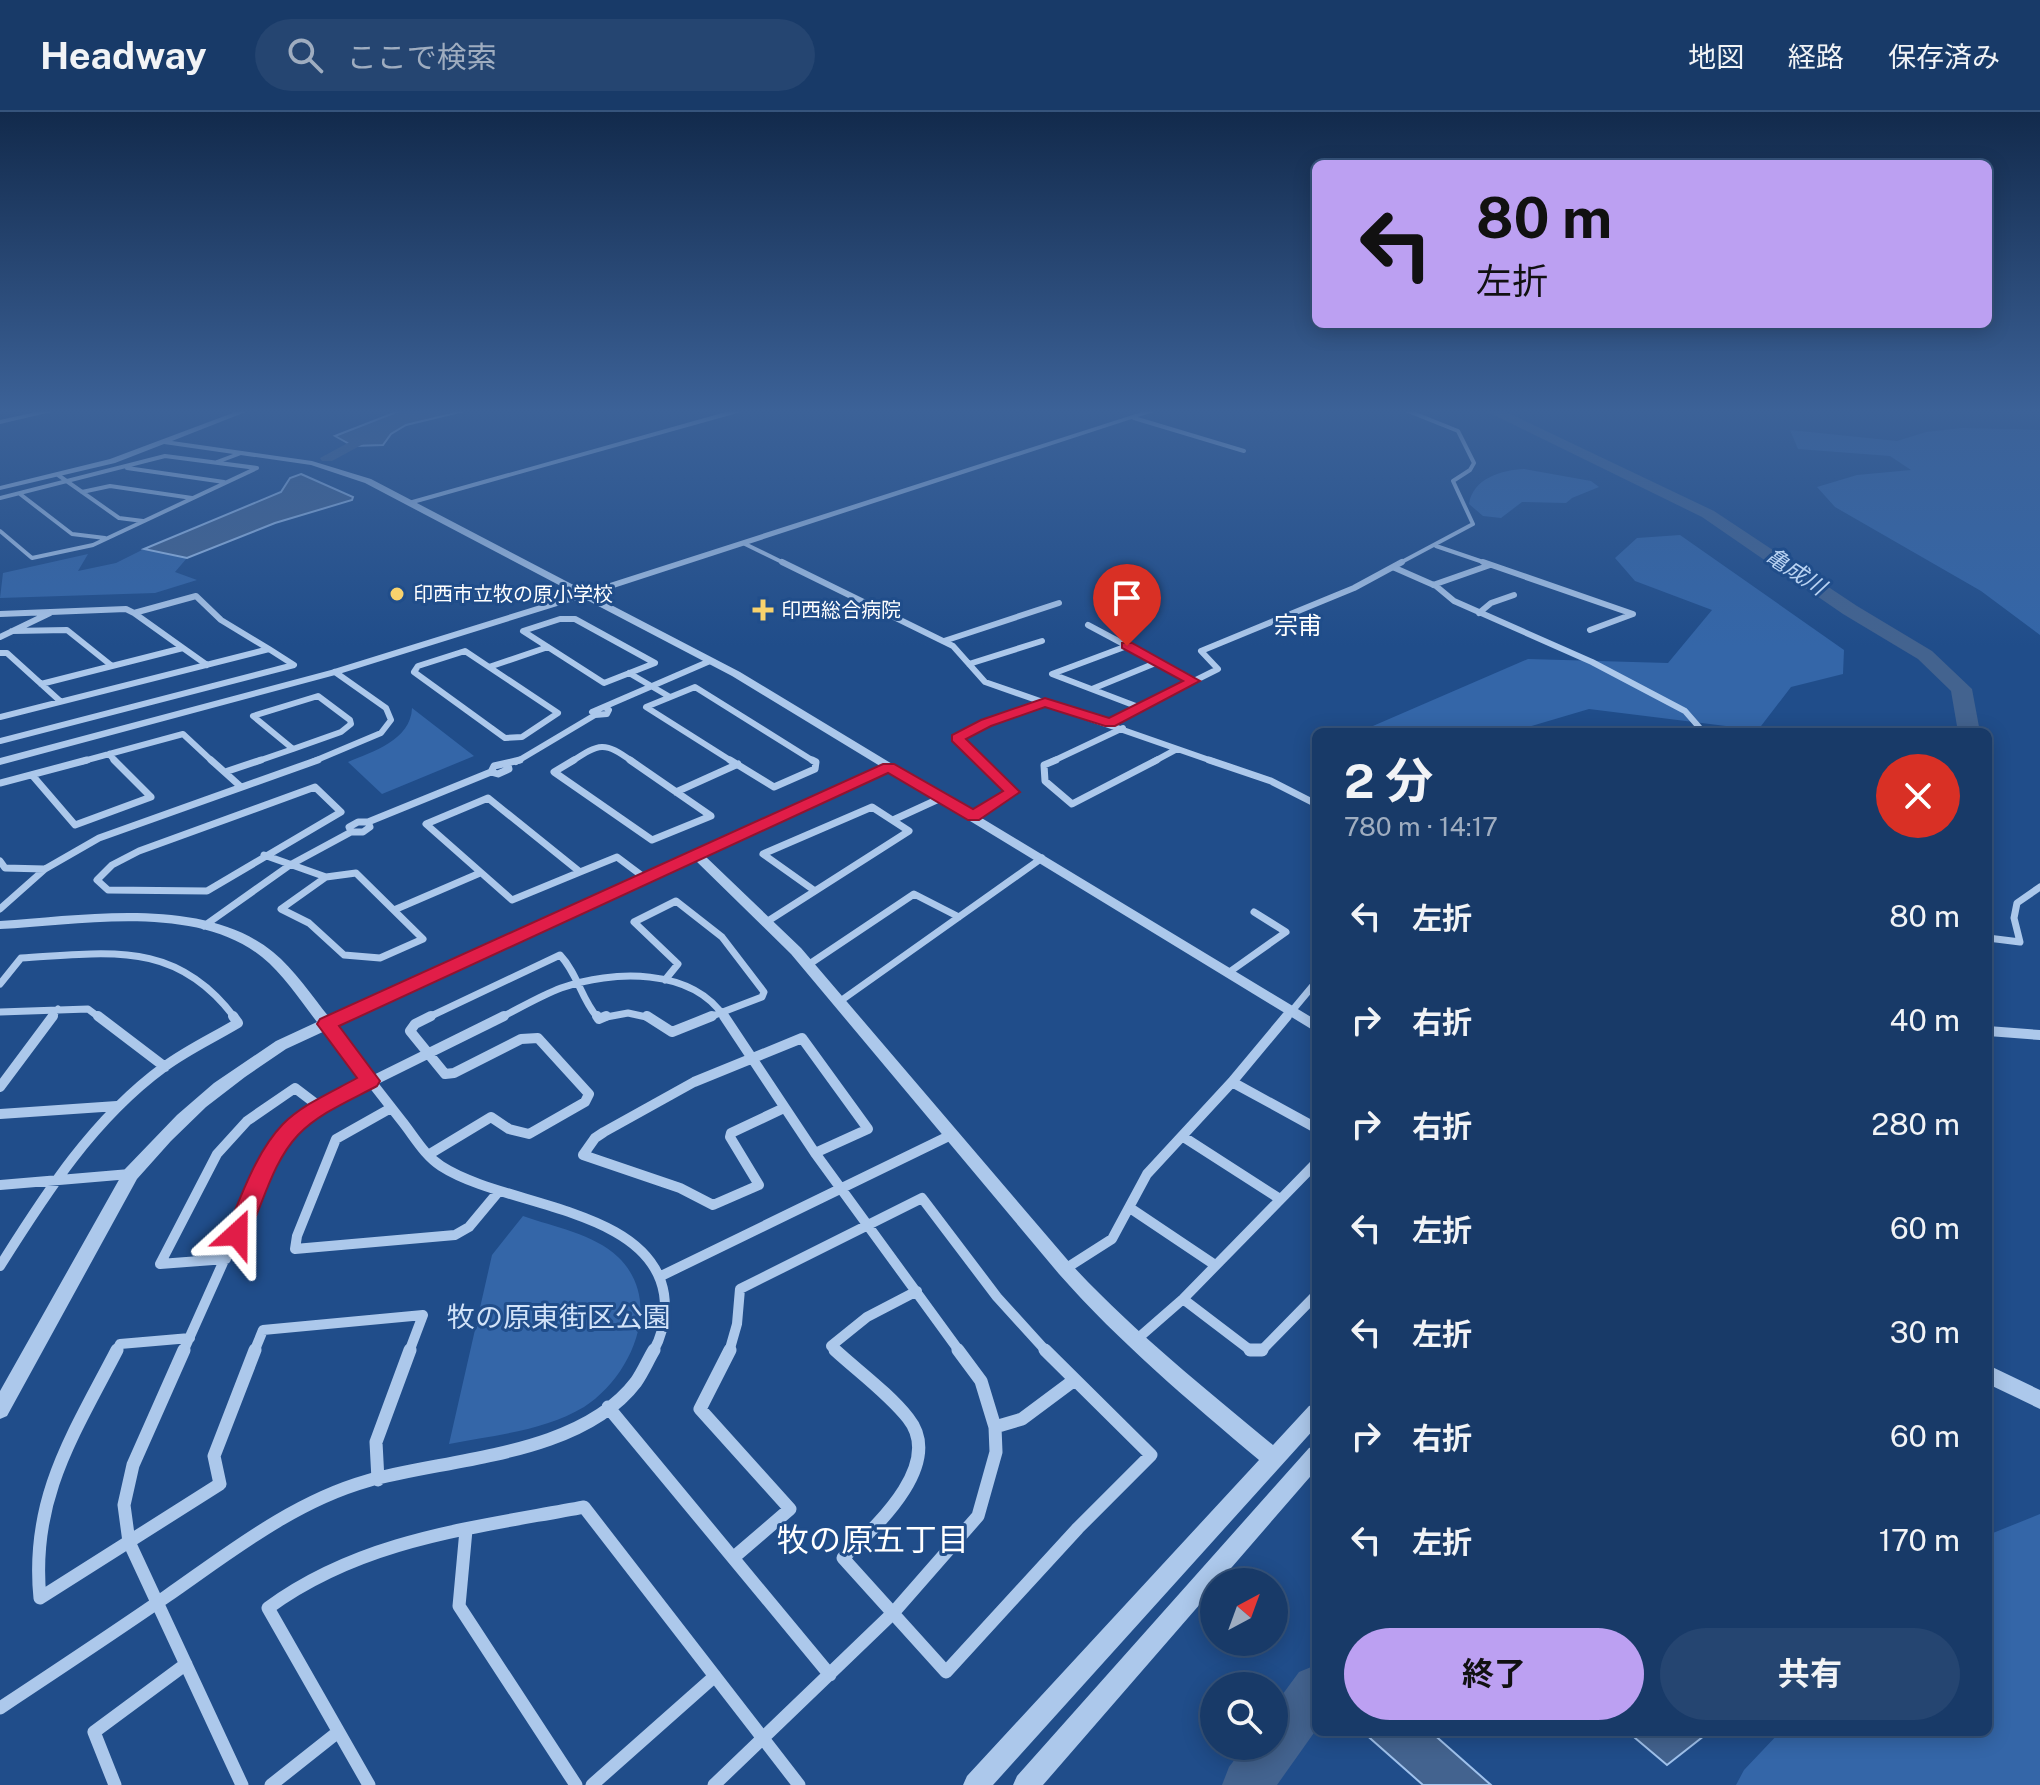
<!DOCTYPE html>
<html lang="ja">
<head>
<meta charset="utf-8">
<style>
	body { margin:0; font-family:"Public Sans","Noto Sans JP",sans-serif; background:#254571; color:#f1f3f6; height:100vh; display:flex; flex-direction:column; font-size:30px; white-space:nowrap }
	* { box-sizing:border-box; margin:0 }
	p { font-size:26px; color:#9fadc0 }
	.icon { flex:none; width:44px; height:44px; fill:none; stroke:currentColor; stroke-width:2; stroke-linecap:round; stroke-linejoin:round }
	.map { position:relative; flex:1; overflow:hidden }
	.sheet { position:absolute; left:1312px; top:616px; width:680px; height:1008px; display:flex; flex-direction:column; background:#183a68; border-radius:12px; box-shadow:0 4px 20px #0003,0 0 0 2px #36547c }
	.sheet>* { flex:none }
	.top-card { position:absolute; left:1312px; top:48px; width:680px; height:168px; border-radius:12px; box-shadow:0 4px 20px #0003,0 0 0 2px #36547c; background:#bca0f2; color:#111; overflow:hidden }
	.needle { width:52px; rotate:41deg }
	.tools { position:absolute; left:1200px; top:1456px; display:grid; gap:16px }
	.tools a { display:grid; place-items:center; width:88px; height:88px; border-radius:50%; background:#183a68; box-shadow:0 4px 20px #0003,0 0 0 2px #36547c; font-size:40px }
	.pin { position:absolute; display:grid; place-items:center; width:68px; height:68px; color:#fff; margin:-82px -34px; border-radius:50% 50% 50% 0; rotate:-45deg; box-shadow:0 0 8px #0007 }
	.pin .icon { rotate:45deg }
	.me { position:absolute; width:88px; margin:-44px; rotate:24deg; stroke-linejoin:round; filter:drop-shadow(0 0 6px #0008) }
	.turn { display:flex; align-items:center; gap:28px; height:168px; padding:0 32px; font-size:36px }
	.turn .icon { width:104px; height:104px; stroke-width:2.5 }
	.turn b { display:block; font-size:56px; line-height:68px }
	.round { display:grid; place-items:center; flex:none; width:84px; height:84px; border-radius:42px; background:#254571 }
	.summary { display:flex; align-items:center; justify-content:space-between; height:136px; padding:0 32px }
	h1 { font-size:48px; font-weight:700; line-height:60px }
	.button { display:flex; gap:16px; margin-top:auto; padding:16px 32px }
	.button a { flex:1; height:92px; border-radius:48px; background:#bca0f2; color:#111; font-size:32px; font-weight:700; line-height:92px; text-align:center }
	.button a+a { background:#254571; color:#f1f3f6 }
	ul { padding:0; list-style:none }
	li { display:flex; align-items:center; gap:24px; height:104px; padding:0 32px }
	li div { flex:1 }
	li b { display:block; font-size:30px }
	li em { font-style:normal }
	header { display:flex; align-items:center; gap:48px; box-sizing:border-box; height:112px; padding:0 40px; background:#183a68; border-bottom:2px solid #36547c }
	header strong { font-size:38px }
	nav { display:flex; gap:44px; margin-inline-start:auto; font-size:28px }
	.search { width:560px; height:72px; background:#254571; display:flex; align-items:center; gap:20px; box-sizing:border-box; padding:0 28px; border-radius:44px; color:#9fadc0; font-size:30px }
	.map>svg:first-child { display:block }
	.green { fill:#3466a8 }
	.water { fill:#43638f; stroke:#a0c2ec; stroke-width:2 }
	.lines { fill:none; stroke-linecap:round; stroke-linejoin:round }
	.river { fill:#43638f; fill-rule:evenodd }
	.minor-far4 { stroke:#acc8eb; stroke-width:4 }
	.minor-far3 { stroke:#acc8eb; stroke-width:6 }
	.minor-far2 { stroke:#acc8eb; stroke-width:7 }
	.minor-far1 { stroke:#acc8eb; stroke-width:10 }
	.minor { stroke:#acc8eb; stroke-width:13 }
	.tertiary { fill:#acc8eb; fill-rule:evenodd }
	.route { fill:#e11d48; stroke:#92132f; stroke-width:2 }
	.poi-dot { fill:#f8d26d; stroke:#204d8a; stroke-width:3 }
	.labels { text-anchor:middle; stroke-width:6; stroke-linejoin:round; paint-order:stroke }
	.far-poi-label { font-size:20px; fill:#fff; stroke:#204d8a; text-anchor:start }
	.far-water-label { font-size:22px; font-style:italic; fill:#b8d2f2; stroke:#204d8a }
	.far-quarter-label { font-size:24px; fill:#fff; stroke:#204d8a }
	.near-park-label { font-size:28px; fill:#d1e2f8; stroke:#204d8a }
	.near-neighbourhood-label { font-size:32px; fill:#fff; stroke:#204d8a }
</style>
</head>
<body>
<header>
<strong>Headway</strong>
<div class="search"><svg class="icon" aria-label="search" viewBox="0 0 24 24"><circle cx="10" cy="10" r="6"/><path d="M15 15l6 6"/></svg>ここで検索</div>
<nav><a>地図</a><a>経路</a><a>保存済み</a></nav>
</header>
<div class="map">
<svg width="2040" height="1673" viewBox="0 0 2040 1673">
	<rect width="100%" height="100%" fill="#204d8a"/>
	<path class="green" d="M1962,316L2040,318V523L1981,479L1835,395L1817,375L1857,363L1911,358L1890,344L1798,337L1790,318L1897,329L1926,320Z
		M1524,357L1591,369L1599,375L1572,386L1566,391L1522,390L1501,406L1483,404L1469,392C1473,366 1502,358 1524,357Z
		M1680,423L1844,538L1843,562L1791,575L1758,618L1589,597L1511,620H1359L1528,547L1668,551L1712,498L1635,469L1615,446L1637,426Z
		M144,437L187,446L175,460L197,468L155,481L0,486L3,461L88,442L78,459L116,451Z
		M412,596L474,644L382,682L348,650C372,640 411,628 412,596Z
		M523,1104C554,1115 594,1122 618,1145C665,1190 631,1265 584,1295C544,1319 494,1323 449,1332L492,1143Z
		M2040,1402V1673H1736L1744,1658L1780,1620H1988V1423Z"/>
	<path class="water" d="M399,299H464L406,313L391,322L383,333L353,334L335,324Z
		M301,362L353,385L352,388L275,411L187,446L144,437L281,380L290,366Z
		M1363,1620H1431L1491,1673H1423Z
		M1628,1620H1709L1667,1653Z"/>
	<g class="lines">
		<path class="river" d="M407,299H424L332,349H322L320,346Z
			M1486,299H1504L1714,399L1857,494L1932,539L1972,577L1980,620H1958L1951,579L1918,547L1843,502L1702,405Z
			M1316,1553V1618L1277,1673H1222L1229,1655L1245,1634H1274V1594L1299,1560Z"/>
		<path class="minor-far4" d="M1134,306L1244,339
			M217,350L241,341
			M127,356L224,370
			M58,363L119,406L143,409
			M82,380L110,374L192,386
			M20,382L72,422L105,426
			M0,386L165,344L257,356L93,433L32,446L0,419
			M409,391L737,299
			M745,432L786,452
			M1436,434L1489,452
			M1398,452L1473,412L1453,369L1470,358L1474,351L1458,319L1408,299"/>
		<path class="minor-far3" d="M782,450L953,534L985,570L1215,650
			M1483,450L1633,502L1590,518
			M1395,456L1436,474L1454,489L1592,550L1685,599L1699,615L1692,620
			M1433,473L1490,453
			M134,501L183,536
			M1479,501L1491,491L1514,483
			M0,502L126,497L134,501L196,484L221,508L269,537
			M560,507H575L655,551L604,571L523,519Z
			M1088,513L1193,569
			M12,519L67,518L112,554L183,536L207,553
			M0,525L50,501
			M944,529L1059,491
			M1127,534L1052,562L1141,596
			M465,539L558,601L522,625L505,626L414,560L418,554Z
			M0,541H7L60,589
			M969,552L1042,529
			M489,555L548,535
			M629,561L670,585
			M41,572L112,554
			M1092,577L1158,550
			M318,584L350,608L351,612L341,620L293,637L253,604Z
			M595,603L592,600L710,549
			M0,605L269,537L294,553L0,629
			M1110,611L1218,557L1201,539L1354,476L1402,450
			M109,642L116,650
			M80,650L183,622L213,650
			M255,650L293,637
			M312,650L381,621L391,608L386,596L335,560
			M516,650L595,603L607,602L609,598L606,596
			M571,650C600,631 604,629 633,650
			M733,650L646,595L695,575L815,650
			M981,650L957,626L986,611L1045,590
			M1051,650L1123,616
			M1153,650L1177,637"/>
		<path class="minor-far2" d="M211,648L240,674
			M574,648L554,660L652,728L711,704L630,648
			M730,648L774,675L815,657L816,650L812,648
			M1056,648L1044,653L1045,669L1072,692L1157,648
			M1209,648L1271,669L1316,692
			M225,660L261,648
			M491,660L498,662L509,657L508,653
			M32,663L75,713L151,685L114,648
			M0,671L87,648
			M315,675L341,700L207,779L108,778L97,768L112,753L139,739Z
			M676,680L738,652
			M488,686L580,760L512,788L426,712Z
			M872,695L909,719L815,779L763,742Z
			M974,704L1013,680L979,648
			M893,708L941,686
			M351,720L349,715L358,710H368L491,660L494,654L520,648
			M264,743L326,765
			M0,749L5,756L44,757
			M580,760L617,745L645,766
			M356,761L423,827L380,846L344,843L309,811L281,797L326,765Z
			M0,797L45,757L99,726L318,648
			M394,798L480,761
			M768,809L815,779
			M204,814L290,753L351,720H363L370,715L368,710
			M1988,826L2020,830L2014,806L2017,791L2040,775
			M808,853L914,782L959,805
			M1228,861L1286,820L1254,800
			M665,868L678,852L634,810L676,789L722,825L764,880L762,885L707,906
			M0,872L21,846C109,841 176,827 235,906
			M839,890L1042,746
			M0,900L88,897L100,906
			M51,906L58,897
			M427,906L560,843C578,862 581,887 598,906
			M500,906C520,896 540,884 561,876C612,858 692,855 725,906
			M601,906L628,901L651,906
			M1286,906L1316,870"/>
		<path class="minor-far1" d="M98,904L165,955
			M597,904L599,907L606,904
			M647,904L672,920L712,904
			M724,904L815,1041L960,1240
			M326,912C351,944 376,976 401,1008C414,1024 424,1043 441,1054C504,1095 650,1095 664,1182C667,1203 663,1222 653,1240
			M1232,970L1316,1016
			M0,975L53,904
			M391,996L336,1027L297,1124L295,1137L455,1123L469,1115L499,1079
			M784,996L731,1021L730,1025L759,1073L713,1093L680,1076L583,1043L595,1026L604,1020L694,970L802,926L868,1017L815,1041
			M0,1002L117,994
			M1182,1024L1280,1087
			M428,1043L491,1005L509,1017L529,1022L585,990L589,982L538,926L521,927L454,961L445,962L410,919L415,912L431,904
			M0,1073L130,1062
			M1130,1096L1215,1153
			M226,1147L160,1152L217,1042L247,1009L295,976L320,995
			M0,1154C46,1081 93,1007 164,955C187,938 213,926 238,911L233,904
			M1065,1157L1112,1127L1147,1062L1232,970L1287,904
			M659,1165L951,1023
			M1183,1187L1250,1238H1262L1316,1183
			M1136,1228L1183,1187L1316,1051
			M116,1240L120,1232L190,1226
			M183,1240L269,1048L291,1018L320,995L504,904
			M254,1240L263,1218L423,1203L409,1240
			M729,1240L737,1212L740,1177L922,1086L997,1185L1047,1240
			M837,1240L831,1234L867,1205L917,1179"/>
		<path class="minor" d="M117,1238C73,1323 30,1387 40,1486L220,1372L214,1344L255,1238
			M184,1238L133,1353L124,1393L129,1430L242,1673
			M730,1238L700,1297L790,1397L733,1446
			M835,1238C859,1260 888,1281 908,1306C946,1353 873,1417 843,1446L946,1560L1078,1416L1151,1343L1045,1238
			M1250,1238H1262
			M608,1295L830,1563
			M995,1315L1022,1307L1073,1269
			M378,1368L376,1330L410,1238
			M466,1418L459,1494L576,1673
			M0,1596C56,1559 112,1522 167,1484C229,1441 293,1390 367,1369C449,1346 580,1344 636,1270C643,1260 648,1248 654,1238
			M115,1673L94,1620L186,1552
			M271,1673L338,1620
			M369,1673L268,1496C362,1427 473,1416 584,1395L799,1673
			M592,1673L715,1564
			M714,1673L894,1500L978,1404L996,1340L995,1315L981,1269L958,1238"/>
		<path class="tertiary" d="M40,299H55L0,312V308Z
			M238,299H248L172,329L312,349L371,367L585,479L1145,299H1156L592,483L740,560L1316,908V920L888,659L705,744L801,836L1071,1152C1133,1219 1203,1275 1273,1333L1309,1294L1316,1292V1315L993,1673H963L967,1664L1259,1348C1189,1289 1120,1231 1059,1162L791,842L695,748L286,937L245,965L206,995L171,1029L137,1067L7,1304L0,1307V1279L125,1057L177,1003L214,971L276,929L317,910C300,888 284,863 262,845C195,791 80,813 0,817V809C83,804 203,783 273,840C295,858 311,883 329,905L880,654L732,564L583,486L339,562L0,653V646L331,558L576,482L365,371L311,353L164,332L115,351L0,378V374L110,347Z
			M1988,914L2040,918V928L1988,924Z
			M1988,1253L2040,1278V1297L1988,1272Z
			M1316,1333V1358L1219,1470H1214V1476L1043,1673H1013L1017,1664L1309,1336Z"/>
	</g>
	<linearGradient id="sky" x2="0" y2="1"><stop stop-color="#122a4c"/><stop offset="0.56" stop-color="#3c6298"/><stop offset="1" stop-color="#3c6298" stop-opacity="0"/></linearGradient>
	<rect width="2040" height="534" fill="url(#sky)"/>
	<path class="route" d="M1122,531H1132L1200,569L1115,614H1105L1045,595L991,614L966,627L1020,680L979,708H968L888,661L339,914L380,969L377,974C351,988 319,1001 298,1023C271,1052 263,1094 245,1129L237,1131L229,1129L225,1122C241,1086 255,1041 283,1012C303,992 332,980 357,966L320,916L317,912L320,907L883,652H894L973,697L1003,679L952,629V623L981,608L1045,586L1109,606L1183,569L1122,536Z"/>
	<g class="poi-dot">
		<circle cx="397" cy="482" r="8"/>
		<path d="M759 486h8v8h8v8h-8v8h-8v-8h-8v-8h8z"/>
	</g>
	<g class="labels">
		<g class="far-poi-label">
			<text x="413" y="489">印西市立牧の原小学校</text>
			<text x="781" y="505">印西総合病院</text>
		</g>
		<g class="far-water-label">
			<text transform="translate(1796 459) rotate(33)" y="8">亀成川</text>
		</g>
		<g class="far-quarter-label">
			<text x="1298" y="522">宗甫</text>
		</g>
		<g class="near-park-label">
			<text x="559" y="1215">牧の原東街区公園</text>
		</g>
		<g class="near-neighbourhood-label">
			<text x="873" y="1439">牧の原五丁目</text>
		</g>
	</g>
</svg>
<div class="tools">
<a><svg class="needle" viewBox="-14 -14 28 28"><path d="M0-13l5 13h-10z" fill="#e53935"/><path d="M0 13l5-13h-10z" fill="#9fadc0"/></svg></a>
<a><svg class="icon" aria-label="search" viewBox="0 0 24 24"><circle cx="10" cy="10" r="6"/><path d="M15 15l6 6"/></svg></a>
</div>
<div class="pin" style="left:1127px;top:534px;background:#d93025"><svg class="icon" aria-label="arrive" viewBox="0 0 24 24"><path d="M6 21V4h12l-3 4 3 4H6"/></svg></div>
<svg class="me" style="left:237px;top:1122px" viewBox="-20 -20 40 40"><path d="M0-17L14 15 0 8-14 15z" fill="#e11d48" stroke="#fff" stroke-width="4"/></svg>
<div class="top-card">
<div class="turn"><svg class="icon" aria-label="left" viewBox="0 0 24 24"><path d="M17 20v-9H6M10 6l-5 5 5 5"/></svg><div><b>80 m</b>左折</div></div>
</div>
<section class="sheet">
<div class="summary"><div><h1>2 分</h1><p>780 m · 14:17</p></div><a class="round" style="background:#d93025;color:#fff"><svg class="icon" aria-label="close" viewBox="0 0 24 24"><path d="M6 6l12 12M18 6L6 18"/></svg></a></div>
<ul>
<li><svg class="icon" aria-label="left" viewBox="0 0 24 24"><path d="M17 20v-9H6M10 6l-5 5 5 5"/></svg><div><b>左折</b></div><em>80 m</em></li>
<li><svg class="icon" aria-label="right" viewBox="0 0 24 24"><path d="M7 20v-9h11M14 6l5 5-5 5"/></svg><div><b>右折</b></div><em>40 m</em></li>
<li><svg class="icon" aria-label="right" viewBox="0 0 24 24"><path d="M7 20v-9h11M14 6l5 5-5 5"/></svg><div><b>右折</b></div><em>280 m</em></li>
<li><svg class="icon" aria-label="left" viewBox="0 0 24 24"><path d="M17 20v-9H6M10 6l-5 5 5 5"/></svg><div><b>左折</b></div><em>60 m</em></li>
<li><svg class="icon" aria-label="left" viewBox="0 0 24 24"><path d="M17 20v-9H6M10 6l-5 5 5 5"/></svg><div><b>左折</b></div><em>30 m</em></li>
<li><svg class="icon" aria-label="right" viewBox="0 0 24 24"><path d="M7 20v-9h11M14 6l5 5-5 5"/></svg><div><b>右折</b></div><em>60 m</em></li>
<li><svg class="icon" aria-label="left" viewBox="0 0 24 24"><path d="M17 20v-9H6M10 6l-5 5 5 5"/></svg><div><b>左折</b></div><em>170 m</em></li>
</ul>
<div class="button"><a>終了</a><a>共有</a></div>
</section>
</div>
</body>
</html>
